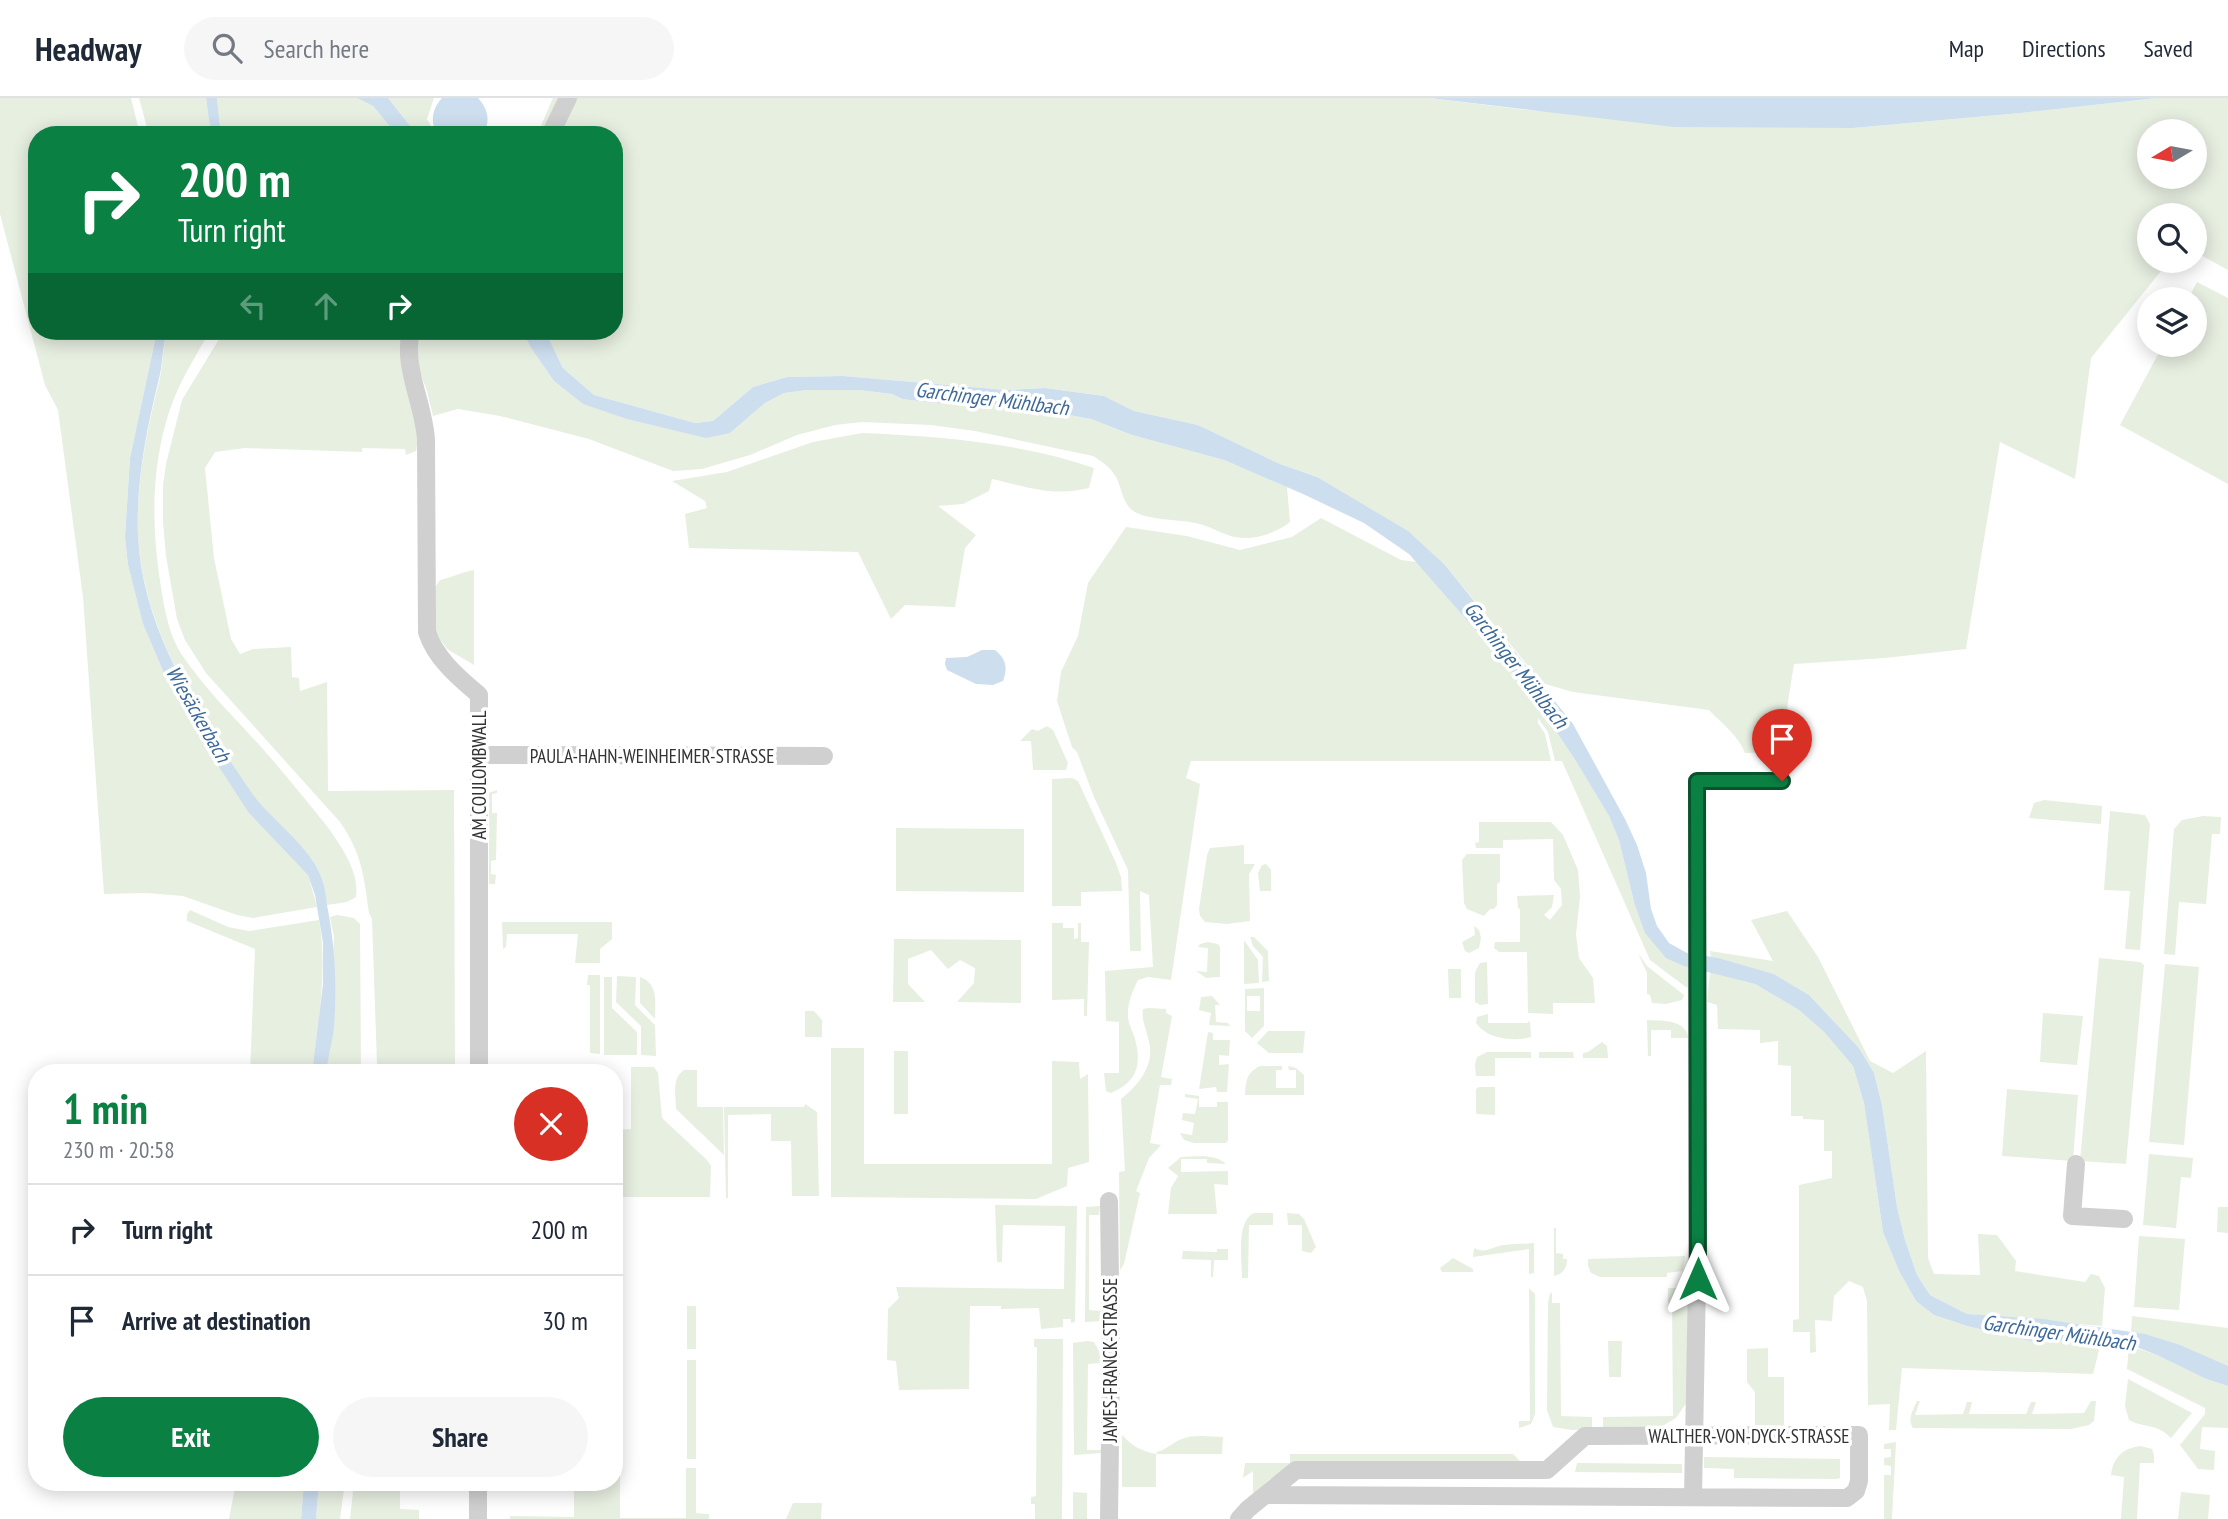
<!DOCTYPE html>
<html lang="en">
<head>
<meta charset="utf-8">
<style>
	body { margin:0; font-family:"PT Sans Narrow",sans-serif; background:#f6f6f7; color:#1f2937; height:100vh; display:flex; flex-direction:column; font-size:26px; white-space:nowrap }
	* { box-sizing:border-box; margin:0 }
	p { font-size:23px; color:#747a83 }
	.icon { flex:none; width:38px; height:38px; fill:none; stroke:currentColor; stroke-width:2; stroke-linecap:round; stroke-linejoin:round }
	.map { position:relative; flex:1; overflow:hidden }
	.side { position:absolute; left:28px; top:966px; width:595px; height:427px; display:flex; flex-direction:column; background:#fff; border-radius:28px; box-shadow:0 4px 18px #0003 }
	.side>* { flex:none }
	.top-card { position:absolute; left:28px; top:28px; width:595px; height:214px; border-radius:28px; box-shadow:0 4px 18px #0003; background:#0b8043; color:#fff; overflow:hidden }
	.needle { width:46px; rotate:260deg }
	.controls { position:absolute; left:2137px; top:21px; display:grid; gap:14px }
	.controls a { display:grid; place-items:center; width:70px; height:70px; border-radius:50%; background:#fff; box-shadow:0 4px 18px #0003; font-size:35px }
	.pin { position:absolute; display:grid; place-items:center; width:60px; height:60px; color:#fff; margin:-72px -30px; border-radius:50% 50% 50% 0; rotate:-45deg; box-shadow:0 0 7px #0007 }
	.pin .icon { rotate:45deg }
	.me { position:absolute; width:77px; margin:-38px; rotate:0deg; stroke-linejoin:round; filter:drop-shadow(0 0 5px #0008) }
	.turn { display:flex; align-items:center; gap:24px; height:147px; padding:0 35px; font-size:32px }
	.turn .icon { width:91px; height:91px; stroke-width:2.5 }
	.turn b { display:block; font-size:49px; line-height:60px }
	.lanes { display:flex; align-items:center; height:66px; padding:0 35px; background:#0003; justify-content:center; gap:35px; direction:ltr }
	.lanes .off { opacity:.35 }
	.round { display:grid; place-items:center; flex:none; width:74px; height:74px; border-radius:37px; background:#f6f6f7 }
	.headline { display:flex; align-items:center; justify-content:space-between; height:119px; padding:0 35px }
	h1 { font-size:42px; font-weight:700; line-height:52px; color:#0b8043 }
	.button { display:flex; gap:14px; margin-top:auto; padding:14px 35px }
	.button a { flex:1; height:80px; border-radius:42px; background:#0b8043; color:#fff; font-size:28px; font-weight:700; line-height:80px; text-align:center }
	.button a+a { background:#f6f6f7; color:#1f2937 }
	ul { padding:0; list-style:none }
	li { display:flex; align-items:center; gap:21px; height:91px; padding:0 35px; border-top:2px solid #e0e1e3 }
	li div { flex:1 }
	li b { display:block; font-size:26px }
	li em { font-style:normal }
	header { display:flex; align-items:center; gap:42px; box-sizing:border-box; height:98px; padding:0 35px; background:#fff; border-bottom:2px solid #e0e1e3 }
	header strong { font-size:33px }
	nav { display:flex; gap:38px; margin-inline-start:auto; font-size:24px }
	.search { width:490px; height:63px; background:#f6f6f7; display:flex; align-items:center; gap:18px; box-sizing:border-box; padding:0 24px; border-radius:38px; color:#747a83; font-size:26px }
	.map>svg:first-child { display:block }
	.green { fill:#e7efe1; fill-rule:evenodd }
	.water { fill:#cddeef }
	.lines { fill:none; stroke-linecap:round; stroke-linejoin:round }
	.street { stroke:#d0d0d0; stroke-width:18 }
	.route-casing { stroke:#07532c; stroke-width:18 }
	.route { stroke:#0b8043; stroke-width:12 }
	.labels { text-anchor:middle; stroke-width:7; stroke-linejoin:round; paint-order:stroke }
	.street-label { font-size:19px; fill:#333; stroke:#fff }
	.water-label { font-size:21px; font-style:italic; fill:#3c699a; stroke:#fff }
</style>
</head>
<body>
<header>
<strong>Headway</strong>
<div class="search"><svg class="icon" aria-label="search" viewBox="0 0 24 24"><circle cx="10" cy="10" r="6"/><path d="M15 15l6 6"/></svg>Search here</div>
<nav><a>Map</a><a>Directions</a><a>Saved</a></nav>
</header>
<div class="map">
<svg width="2228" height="1421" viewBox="0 0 2228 1421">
	<rect width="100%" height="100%" fill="#fff"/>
	<path class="green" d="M0,0H131L140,37H37V233H157L130,360L125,439L128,467L143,526L163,573L197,635L284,751L308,776L317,809L253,820L237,817L183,798L146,795L104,796L83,499L58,312L45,287L0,116Z
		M139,0H206L211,37H149Z
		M217,0H357L373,8L397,37H221Z
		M388,0H434L427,21L436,37H413L411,29Z
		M553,0H1430L1527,12L1853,30L2021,15L2157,0H2228V172L2195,154L2194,117H2149V163H2169L2091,260L2075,381L2000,344L1966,551L1885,560L1794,566L1780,654L1745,655C1739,638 1721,625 1709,612L1573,594L1542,585L1445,467L1317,379L1280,366L1198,327L1134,313L1104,298L1045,290L1006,292L843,278L787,279L753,289L713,323L695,325L594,297L563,270L545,233H614V37H537ZM2149,33H2194V79H2149Z
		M2197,184L2228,200V386L2120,327L2163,247H2194V201H2188Z
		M167,233H210C197,256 182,279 173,303C152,359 151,418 159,476C163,503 167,534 182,557C205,591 234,619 262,650C284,675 305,701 326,727C340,746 360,774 356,799L347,804L327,807C326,799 325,789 322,781C311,748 275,727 255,700C243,685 233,667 223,651C181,587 142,516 138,437C136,385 147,330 160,280C163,264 163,248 167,233Z
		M224,233H403L419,338L416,353L406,357L405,351L362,350V354L245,350L215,354L205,370L214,460L231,541L240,556L253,551L291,549L292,579L299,580L300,593L327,584L328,693L454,692L455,975H375L377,966L372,821L369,815C364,778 362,756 340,724L206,575L185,542L177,521L166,458L163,424V387L166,366L182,302Z
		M419,233H522L531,250L554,283L583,306L730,335L765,305L784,295L807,292H859L892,296L902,301L943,306L966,303L1019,308L1091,321L1132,337L1224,362L1287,389L1290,424C1279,433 1261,440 1246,440C1229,441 1215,430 1200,426C1182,421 1146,423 1132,412C1122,404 1122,390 1116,379C1110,369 1103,364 1093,358L975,333L931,327L862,324L835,327L797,337L750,357L702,371L673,373L589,341L500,318L458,311L433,318L427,293L416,264Z
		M862,335C938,338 1022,345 1094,370L1089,390C1052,399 1028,389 992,381L989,393L963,406L938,408L976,437L965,450L955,509L905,507L891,521L858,454L689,450L685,416L707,410L705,403L672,383L727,374L813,344Z
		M1321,420L1401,462L1417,464L1529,593L1574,660L1609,718L1619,742L1634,804L1689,869L1690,884L1687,890L1650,862L1562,663H1555L1548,634L1538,620V625L1545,636L1551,663H1191L1186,680L1200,686L1171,882L1148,879L1138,882C1132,894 1127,906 1128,920C1129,927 1133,934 1135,941C1142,967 1137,984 1111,995L1106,993L1104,975H1119V924L1106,923L1105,873L1153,869L1149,797L1140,793L1141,853H1130L1128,772L1094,699L1077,654L1072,649L1057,603L1061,574L1078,538L1088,485L1126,429L1187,438L1240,452L1292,439Z
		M474,472V567L447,551L434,533V491L440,482C453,479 462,474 474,472Z
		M1047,628L1053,632L1068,665L1066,672H1033L1031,643H1020L1032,631L1038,633Z
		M1072,680L1078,683L1116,765L1121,779L1122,793L1081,794V808H1052V681Z
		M497,692V695L492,696V715H497L496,762L491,763V776L496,777L495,786H489V695Z
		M2044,702L2102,708L2101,726L2029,720L2034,705Z
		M2110,713L2145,717L2150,726L2140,852L2125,851L2130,793L2104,792Z
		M2203,718L2221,719L2220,736H2212L2206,806L2179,804L2175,857L2164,856L2174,731L2182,722Z
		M1479,724H1551L1563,737L1578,772L1580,799L1576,836L1579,860L1593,880L1595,905H1553V916L1528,915L1527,854H1499L1494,850L1495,844H1520V811L1518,810L1517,798L1554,797L1552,809L1544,817L1550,822L1562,807L1561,791L1554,782L1553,741L1503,742V750H1476L1475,745L1479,744Z
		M896,730L1024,731V794L896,793Z
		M1244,747V766H1255L1249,776L1250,823L1227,826L1205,824L1200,818L1199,811L1207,757L1210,750Z
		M1467,756H1500V784L1497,786V807L1494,811H1490L1484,818L1467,811L1464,805L1462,762Z
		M1266,766L1271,772V793H1260L1258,775L1262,767Z
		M190,812L228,829L249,833L319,822C328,873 318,924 312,975H250L255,851L187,823V816Z
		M1787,813L1818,859L1870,963L1893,975L1926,953L1928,1160L1934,1176L1980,1177L1978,1136L1997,1137L2016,1163L2015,1173L2085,1184L2091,1176L2099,1178L2105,1190L2102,1228L1967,1216L1930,1197L1917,1177L1905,1142L1897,1109L1882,1007L1874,975L1859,950L1809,897L1774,876L1711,859L1710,853L1773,863L1751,822Z
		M337,817L354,820L360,826L361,975H327L334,839L330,819Z
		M502,824H612V841L600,851V865H575L578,836H507L506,849L503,851Z
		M1052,825H1063V830H1074V841L1078,840V825H1081V844H1089L1087,918H1084V901L1052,902Z
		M1474,828L1479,832L1481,840L1479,850L1469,855L1465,853L1462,844L1475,837Z
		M1250,839H1254L1268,853L1269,883L1262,884L1263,859L1253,848Z
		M894,841L1021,842V905L957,904L974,885L975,870L960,862L948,871L931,852L908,861V886L925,904H893Z
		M1244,842L1258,862L1259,885L1244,886Z
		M1208,844L1218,846L1220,849V879L1206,880L1196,873L1207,874L1208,850L1198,849L1200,846Z
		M1638,855L1647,868L1684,897L1682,902L1666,906L1652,905L1650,897L1647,896V875Z
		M2099,860L2140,864L2144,867L2126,1066L2080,1063Z
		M1487,864L1488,906L1480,907L1475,904V874L1480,865Z
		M2165,866L2199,869L2184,1047L2149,1044Z
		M1448,871H1461V900H1449Z
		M1710,874L1755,886L1799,912L1824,934L1853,968L1864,1005L1883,1134L1899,1173L1916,1203L1934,1217L1967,1228L2030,1243L2088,1242L2101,1244L2093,1276L1902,1270L1896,1332H1889L1890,1306L1868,1307L1867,1203L1863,1189L1849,1183L1834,1198L1832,1223L1815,1222L1816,1254L1810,1255V1234H1793V1222L1799,1221V1087L1832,1080V1053H1824V1022L1803,1021V1018H1791V968L1778,967V943L1760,945V932L1718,931L1717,907L1707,904Z
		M588,877H600V956L590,955V887H587Z
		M617,878L636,879L635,907L655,927L656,958L641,957V928L616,904Z
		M604,879H612V910L637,934V957H604Z
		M640,879C659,886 655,904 655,921L640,905Z
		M1264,890V928L1252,940L1245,933V891ZM1247,898H1260V913H1247Z
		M1212,898L1220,907H1215L1216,924L1228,925L1230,928L1209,927L1211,915L1199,912L1201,899Z
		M1149,910L1166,911V915L1172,918L1161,979L1172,981L1171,987H1160L1150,1045L1161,1047L1149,1060L1136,1093L1140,1095L1124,1166L1120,1172L1119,1074L1125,1073L1121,1001C1138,988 1155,967 1149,944C1147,932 1141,923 1143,911Z
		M805,913H814L822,922V939H805Z
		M2043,915L2083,918L2077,967L2040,964Z
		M1488,916V925H1527L1530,923L1531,939C1513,944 1487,941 1476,925L1477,919Z
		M1647,922C1664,923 1684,921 1689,940H1671V932H1651V958H1648Z
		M1268,933H1305L1303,955H1269L1257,945Z
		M1208,934L1213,935V942H1230L1229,958L1219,957V967L1229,966L1227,994H1217L1216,989L1199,991Z
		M1602,944L1607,948L1608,960H1583V955L1588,954Z
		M831,950H864V1066H1052V963L1079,964L1080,981L1088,976L1089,1064L1068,1070L1067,1088L1036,1101L831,1099Z
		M894,953H908V1016H894Z
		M1487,954H1531V960H1495V978H1476L1475,967L1477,959Z
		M1539,954H1573L1574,960H1539Z
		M1260,968H1282V972H1276V990H1296V972H1289L1288,968L1296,970L1304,977V997H1245C1246,983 1246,975 1260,968Z
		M631,969H654L658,975L662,1020L707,1062L711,1068L710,1099H614V1032L631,1031Z
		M684,972H697V1009H723L724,1057L676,1011C676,997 671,981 684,972Z
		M1479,989H1495V1017L1477,1016L1476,1014V991Z
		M2007,991L2078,997L2073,1063L2002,1058Z
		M1185,996L1199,998V1009H1217V1004H1228V1042L1226,1045H1194L1184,1042L1180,1035L1192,1037L1194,1025L1182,1022L1183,1015L1195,1016L1198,1001L1185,999Z
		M805,1006L817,1014L819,1098H792L791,1043H771V1016L728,1017V1100H726L724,1009H804Z
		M2149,1056L2193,1060L2191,1080L2181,1079L2176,1130L2143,1127Z
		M1181,1059C1196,1059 1214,1055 1226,1066L1207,1065V1061H1181V1074L1228,1073V1087L1214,1086L1217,1116H1168L1171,1090L1178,1078L1168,1070Z
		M995,1107L1077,1108L1075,1224L1071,1225V1221H1063V1229L1041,1231L1039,1210L1001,1211V1208H970L969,1291L899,1292L896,1263L887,1262L888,1211L899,1200L896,1189L1064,1191L1065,1128L1003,1127L1002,1164H997Z
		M1100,1108L1099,1117H1089V1212L1103,1213L1104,1223L1085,1224L1086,1109Z
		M2218,1109H2228V1135L2217,1134Z
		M1254,1115H1273V1127H1249L1248,1180H1242C1242,1162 1236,1123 1254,1115Z
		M1287,1115L1299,1116L1304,1121L1316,1149L1311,1155L1302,1153V1127H1288Z
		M1554,1130H1556V1155L1563,1156V1161H1567C1567,1170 1563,1176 1554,1178Z
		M2139,1138L2185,1141L2179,1212L2134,1209Z
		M1534,1145V1175L1529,1176V1151L1473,1159L1474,1150C1485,1156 1492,1149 1503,1147C1513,1146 1523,1146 1534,1145Z
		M1217,1151H1228V1162H1214L1213,1179H1211V1162L1182,1161L1183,1153L1217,1154Z
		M1685,1158L1683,1173L1667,1175V1179H1600L1591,1175L1588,1168V1161Z
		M1453,1160L1473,1171V1174H1442L1440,1170Z
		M1529,1190L1535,1196V1316L1531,1326L1519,1330V1323H1530Z
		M1668,1190H1679L1686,1197L1688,1204L1687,1304L1676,1320L1661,1329L1603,1330V1319L1673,1318L1672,1205H1668Z
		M1552,1194V1205H1560L1561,1318L1592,1319V1331L1572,1332L1553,1329L1547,1312L1548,1205L1550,1196Z
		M687,1208H696V1251H687Z
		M2132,1218L2228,1230V1268C2195,1257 2166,1239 2131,1234Z
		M1034,1241H1063L1062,1421H1035V1406H1031V1399L1036,1398L1037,1249H1034Z
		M1087,1243L1094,1244L1100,1255L1101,1265L1088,1266L1087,1352H1103L1102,1355L1074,1357L1073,1245Z
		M1608,1243H1622L1621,1279H1609Z
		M2129,1248L2157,1257L2206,1281L2228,1288V1330L2202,1329L2200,1351L2215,1353L2214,1372L2198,1371L2180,1347L2205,1316V1310L2127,1271Z
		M1768,1250V1279H1784V1328L1755,1327V1294L1747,1284V1251Z
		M687,1262H696V1361H687Z
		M2128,1281L2192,1315L2171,1340C2155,1324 2146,1331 2129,1322L2125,1308Z
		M1917,1303H1920L1915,1317L1963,1316L1967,1304H1972L1969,1316H2026L2031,1304H2036L2032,1316L2084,1315L2091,1303H2096L2094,1323L2089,1327L2071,1331L1913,1330C1907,1321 1913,1312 1917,1303Z
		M1122,1337C1132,1348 1141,1353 1156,1356L1157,1354C1166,1352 1173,1344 1182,1341C1195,1336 1210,1339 1223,1339L1222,1356H1156V1389H1122Z
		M1896,1344L1892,1421H1884V1377H1891V1368L1884,1367V1360L1891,1359V1351H1884V1346Z
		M2141,1348L2152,1351L2154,1357V1365H2140L2137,1421H2121L2124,1379L2111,1377C2113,1359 2123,1350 2141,1348Z
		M1290,1356H1513L1521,1364L1290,1370L1270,1381L1253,1396V1373L1243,1380L1245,1365H1290Z
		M1704,1359L1840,1361V1380L1837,1381L1734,1380V1371L1704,1370Z
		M1577,1365L1682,1366V1375L1575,1374Z
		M686,1370H696V1415L709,1416V1421H510V1418L574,1419V1384H614V1374H620V1420H686Z
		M236,1384H304L301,1421H229Z
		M319,1384H345L340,1421H316Z
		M354,1384H400V1411L419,1412V1421H350Z
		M1073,1394L1087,1395V1421H1073Z
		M2181,1394L2210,1397L2208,1421H2178Z
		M793,1405H822L821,1421H786Z"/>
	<path class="water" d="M206,0H217L221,37H211Z
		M357,0H388L411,29L413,37H397L373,8Z
		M442,0H478C488,11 491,23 483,37H437C430,23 432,11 442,0Z
		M1430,0H2157L2021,15L1853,30L1674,29Z
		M157,233H167C162,250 163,267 158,285C146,333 136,386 138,437C142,532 198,615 249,691C269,722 310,746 322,781C325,789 326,798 327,807C335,847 337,887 334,928C333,944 327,959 327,975H312L323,886V845L315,797L308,777L249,715L197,635L163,573L143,526L128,467L125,439L130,360Z
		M522,233H545L563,270L594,297L695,325L713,323L753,289L787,279L843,278L1006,292L1045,290L1104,298L1134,313L1198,327L1280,366L1317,379L1408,433L1445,467L1573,626L1625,721L1637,747L1646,775L1651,811L1657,828L1669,845L1687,855L1718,860L1774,876L1809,897L1859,950L1874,975L1882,1007L1897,1109L1905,1142L1917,1177L1930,1197L1967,1216L2043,1221L2145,1236L2180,1247L2228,1268V1288L2206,1281L2157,1257L2136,1249L2088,1242L2030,1243L1967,1228L1934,1217L1916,1203L1899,1173L1883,1134L1864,1005L1853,968L1824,934L1799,912L1755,886L1684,868L1666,860L1645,835L1634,804L1619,742L1609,718L1574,660L1529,593L1409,456L1364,425L1303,396L1224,362L1132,337L1091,321L1019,308L966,303L943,306L902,301L892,296L859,292H807L784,295L765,305L730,335L706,340L627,321L583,306L554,283L531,250Z
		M982,552H995C1006,561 1008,569 1003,583L993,587L976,586L947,572L945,566L946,560L967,559Z
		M304,1384H319L316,1421H301Z"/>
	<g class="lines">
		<path class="street" d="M550,37L568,0
			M411,233C402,269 424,305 426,342L427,534C435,560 459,580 479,597V975
			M480,657L824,658
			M2076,1066L2072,1118L2124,1121
			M1109,1103L1111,1265L1109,1421
			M478,1384V1421
			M1693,1399L1697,1181V683H1782
			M1239,1421L1248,1411L1296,1372H1547L1585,1338L1859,1337V1383L1856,1393L1847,1400L1267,1397"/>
	</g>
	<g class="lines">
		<defs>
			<path id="route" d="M1698,1181L1697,683H1782"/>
		</defs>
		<use href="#route" class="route-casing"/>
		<use href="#route" class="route"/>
	</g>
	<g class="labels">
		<g class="street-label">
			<text x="652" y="665">PAULA-HAHN-WEINHEIMER-STRASSE</text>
			<text transform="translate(479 677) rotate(-90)" y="7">AM COULOMBWALL</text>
			<text transform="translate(1110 1262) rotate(-90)" y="7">JAMES-FRANCK-STRASSE</text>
			<text x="1749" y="1345">WALTHER-VON-DYCK-STRASSE</text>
		</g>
		<g class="water-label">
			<text transform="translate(992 301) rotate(7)" y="7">Garchinger Mühlbach</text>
			<text transform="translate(1516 567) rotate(52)" y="7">Garchinger Mühlbach</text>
			<text transform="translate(198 616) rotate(60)" y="7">Wiesäckerbach</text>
			<text transform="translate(2059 1235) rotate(8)" y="7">Garchinger Mühlbach</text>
		</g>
	</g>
</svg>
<div class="controls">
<a><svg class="needle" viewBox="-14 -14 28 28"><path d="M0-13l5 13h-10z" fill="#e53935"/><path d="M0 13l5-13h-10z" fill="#747a83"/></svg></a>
<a><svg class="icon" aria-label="search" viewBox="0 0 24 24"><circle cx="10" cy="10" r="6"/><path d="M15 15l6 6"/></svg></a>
<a><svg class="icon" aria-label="layers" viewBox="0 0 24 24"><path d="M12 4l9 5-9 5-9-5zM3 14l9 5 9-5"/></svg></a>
</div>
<div class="pin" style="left:1782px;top:683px;background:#d93025"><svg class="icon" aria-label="arrive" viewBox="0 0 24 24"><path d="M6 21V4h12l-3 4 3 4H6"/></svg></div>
<svg class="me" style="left:1698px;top:1181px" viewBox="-20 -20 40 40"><path d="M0-17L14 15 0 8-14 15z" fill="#0b8043" stroke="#fff" stroke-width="4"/></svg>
<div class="top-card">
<div class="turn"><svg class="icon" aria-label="right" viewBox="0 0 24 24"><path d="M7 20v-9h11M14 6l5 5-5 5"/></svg><div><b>200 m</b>Turn right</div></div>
<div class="lanes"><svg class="icon off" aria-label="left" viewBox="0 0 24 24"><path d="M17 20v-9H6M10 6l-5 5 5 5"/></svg><svg class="icon off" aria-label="ahead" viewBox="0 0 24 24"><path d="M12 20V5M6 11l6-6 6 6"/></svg><svg class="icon" aria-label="right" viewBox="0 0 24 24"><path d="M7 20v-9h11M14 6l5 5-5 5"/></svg></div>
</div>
<section class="side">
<div class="headline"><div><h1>1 min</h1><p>230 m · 20:58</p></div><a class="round" style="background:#d93025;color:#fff"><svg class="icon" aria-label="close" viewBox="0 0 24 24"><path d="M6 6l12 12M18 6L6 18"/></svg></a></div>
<ul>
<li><svg class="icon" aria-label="right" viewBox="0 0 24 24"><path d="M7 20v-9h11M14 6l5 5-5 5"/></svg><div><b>Turn right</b></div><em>200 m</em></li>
<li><svg class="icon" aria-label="arrive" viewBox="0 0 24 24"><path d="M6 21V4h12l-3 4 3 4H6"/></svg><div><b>Arrive at destination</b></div><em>30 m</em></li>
</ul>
<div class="button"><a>Exit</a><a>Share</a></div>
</section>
</div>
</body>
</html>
